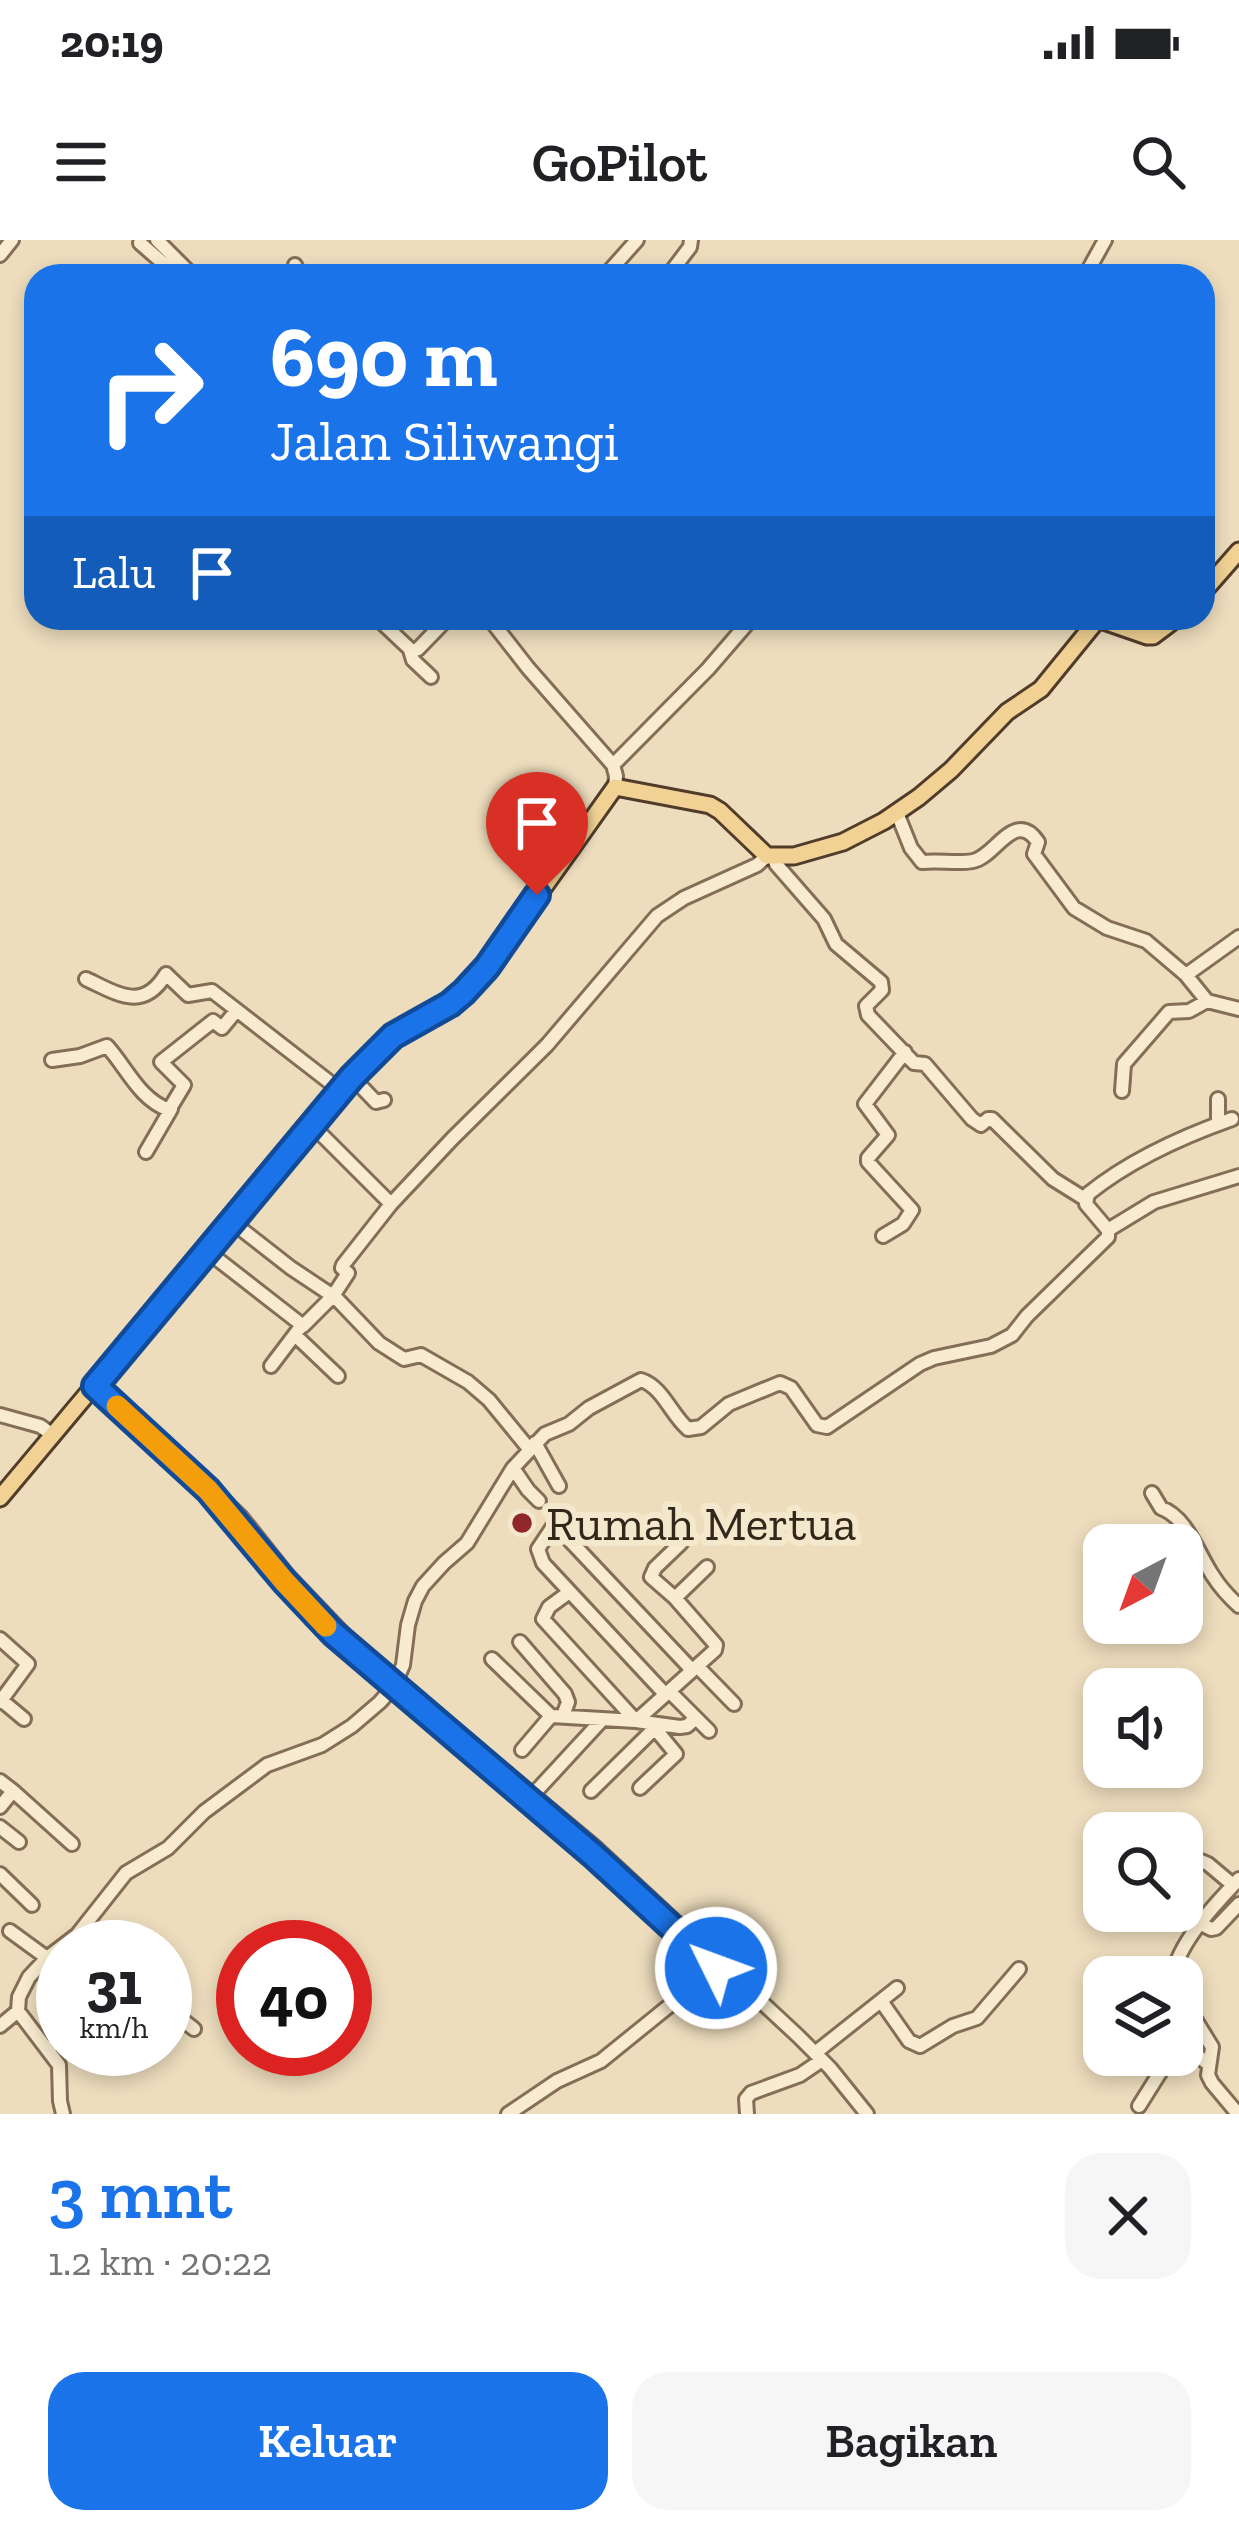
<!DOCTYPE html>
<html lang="id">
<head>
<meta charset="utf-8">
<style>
	body { margin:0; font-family:"Zilla Slab",serif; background:#f6f6f6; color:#202124; height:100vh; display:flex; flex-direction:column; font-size:45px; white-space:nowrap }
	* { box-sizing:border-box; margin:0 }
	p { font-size:39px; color:#757577 }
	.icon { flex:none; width:66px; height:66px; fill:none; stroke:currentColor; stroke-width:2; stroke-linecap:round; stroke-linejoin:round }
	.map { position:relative; height:1874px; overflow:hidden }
	.panel { display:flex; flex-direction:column; background:#fff; flex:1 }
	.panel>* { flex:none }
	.hud { position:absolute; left:24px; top:24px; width:1191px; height:366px; border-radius:36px; box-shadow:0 6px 18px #0003; background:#1a73e8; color:#fff; overflow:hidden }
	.needle { width:78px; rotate:221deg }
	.tools { position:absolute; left:1083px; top:1284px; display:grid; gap:24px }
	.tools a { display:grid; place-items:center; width:120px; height:120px; border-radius:24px; background:#fff; box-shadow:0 6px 18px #0003; font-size:60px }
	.speed { position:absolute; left:36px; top:1680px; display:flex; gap:24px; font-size:60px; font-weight:700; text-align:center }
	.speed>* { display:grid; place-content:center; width:156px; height:156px; border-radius:50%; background:#fff; box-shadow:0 6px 18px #0003; line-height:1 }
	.speed small { font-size:30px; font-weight:400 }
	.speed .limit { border:18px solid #d22; background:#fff; color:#111 }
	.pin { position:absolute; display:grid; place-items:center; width:102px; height:102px; color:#fff; margin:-123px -51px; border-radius:50% 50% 50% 0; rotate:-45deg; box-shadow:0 0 12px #0007 }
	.pin .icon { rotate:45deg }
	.me { position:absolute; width:132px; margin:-66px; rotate:312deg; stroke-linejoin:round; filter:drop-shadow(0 0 9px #0008) }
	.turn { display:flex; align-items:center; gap:42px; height:252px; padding:0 48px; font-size:54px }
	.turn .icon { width:156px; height:156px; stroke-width:2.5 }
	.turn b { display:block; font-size:84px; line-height:102px }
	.then { display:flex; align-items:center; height:114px; padding:0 48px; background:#0003; gap:24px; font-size:45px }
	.round { display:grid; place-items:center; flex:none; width:126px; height:126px; border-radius:36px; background:#f6f6f6 }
	.headline { display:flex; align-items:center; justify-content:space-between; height:204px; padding:0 48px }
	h1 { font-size:72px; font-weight:600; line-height:90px; color:#1a73e8 }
	.primary-button { display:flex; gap:24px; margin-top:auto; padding:24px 48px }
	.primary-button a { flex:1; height:138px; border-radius:36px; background:#1a73e8; color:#fff; font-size:48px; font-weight:600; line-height:138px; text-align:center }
	.primary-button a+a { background:#f6f6f6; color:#202124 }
	.status { display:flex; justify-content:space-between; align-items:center; height:84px; padding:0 60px; background:#fff; direction:ltr }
	.status svg { height:33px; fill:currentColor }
	header { display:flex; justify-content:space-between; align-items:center; height:156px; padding:0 48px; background:#fff; font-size:54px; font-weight:600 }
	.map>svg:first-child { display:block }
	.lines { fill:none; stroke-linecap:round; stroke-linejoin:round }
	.minor-casing { stroke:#846e57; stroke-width:18 }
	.major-casing { stroke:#513c2b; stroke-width:21 }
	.minor { stroke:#f8ebd0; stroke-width:12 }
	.major { stroke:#f1d294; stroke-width:15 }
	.route-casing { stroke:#114b97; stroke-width:30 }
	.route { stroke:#1a73e8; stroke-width:21 }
	.slow { stroke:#f59e0b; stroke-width:21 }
	.poi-dot { fill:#92272b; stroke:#f4e8cc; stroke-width:4.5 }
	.labels { text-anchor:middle; stroke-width:12; stroke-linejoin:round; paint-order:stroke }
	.poi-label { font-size:48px; fill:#33261b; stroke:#f4e8cc; text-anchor:start }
</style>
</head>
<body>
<div class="status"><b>20:19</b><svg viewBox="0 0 49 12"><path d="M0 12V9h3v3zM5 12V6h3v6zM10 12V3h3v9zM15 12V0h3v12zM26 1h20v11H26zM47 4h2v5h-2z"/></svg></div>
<header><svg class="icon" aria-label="menu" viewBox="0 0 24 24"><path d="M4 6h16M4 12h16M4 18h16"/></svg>GoPilot<svg class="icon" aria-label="search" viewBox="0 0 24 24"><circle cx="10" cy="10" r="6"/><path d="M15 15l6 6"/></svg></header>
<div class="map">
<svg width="1239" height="1874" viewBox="0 0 1239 1874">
	<rect width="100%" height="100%" fill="#edddbd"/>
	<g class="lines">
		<defs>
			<path id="minor" d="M157,0L193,36
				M140,3L164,24L182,25
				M0,15L12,0
				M295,25L300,36
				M605,36L637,0
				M668,36L690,7L691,0
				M1085,36L1105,0
				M377,378L412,411L418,409L448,378
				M489,378L528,428L613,525L616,536L615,547
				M410,410L413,420L431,437
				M613,525L708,429L752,378
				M897,573L911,608L922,622C939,620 957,624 973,621C995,617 1015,568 1038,602L1034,614L1074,668L1107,688L1146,701L1186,735L1207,761
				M774,617L776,624L824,679L836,704L881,742L882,750L866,766L868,775L914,823L925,824L972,879L981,885L988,879H992L1053,939L1085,959
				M1186,735L1239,697
				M86,739C118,754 143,772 166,734L188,755L212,751L341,851
				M52,820L80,816L107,806C127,828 139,859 169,870L184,845L161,822L213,781L222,788L236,771
				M352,837L376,862L384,860
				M1122,851L1124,824L1169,772L1189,771L1207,761L1239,769
				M1218,859V884
				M312,885L391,964
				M146,912L171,869
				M232,982L291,1028L336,1058L379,1103L404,1119L421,1115L468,1142L489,1160L530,1210
				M1108,990L1154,962L1239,936
				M883,996L903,984L912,970L868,922V918L888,895L865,864L905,812
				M207,1011L302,1085L271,1126
				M303,1086L333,1056L348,1033L342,1028L343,1025L391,964L452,899L547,805L657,676L684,658L757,625L767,616
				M296,1096L338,1136
				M98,1142L241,1277L288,1336L354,1405L597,1609L798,1796L830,1828L867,1874
				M0,1175L40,1186L53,1195
				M535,1203L559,1246
				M513,1228L528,1250L539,1261
				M1152,1253L1161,1268C1187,1277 1198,1314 1213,1336C1220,1347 1229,1357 1239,1366
				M568,1353L549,1367L543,1379L636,1481
				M675,1358L707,1327
				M0,1399L28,1424L0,1462
				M520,1402L565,1454L568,1462L563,1476
				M492,1419L551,1476
				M697,1426L734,1464
				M669,1451L709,1491
				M665,1454L543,1323L538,1309L552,1288L560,1290L692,1430
				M0,1459L24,1479
				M551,1476L636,1481L680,1487L687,1486L696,1478
				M636,1481L715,1410L716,1405L675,1358L651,1337L655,1328L681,1303
				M522,1510L551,1476
				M0,1541L13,1551L0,1567
				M640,1548L676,1514L653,1486
				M13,1551L72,1604
				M591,1551L655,1488
				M529,1559L601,1481
				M0,1587L19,1602
				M1182,1630L1201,1621L1208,1624L1233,1645
				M0,1634L32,1665
				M1201,1684L1211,1689L1216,1688L1239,1664
				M10,1691L47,1718
				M1173,1737C1177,1704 1216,1663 1239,1639
				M1182,1758L1212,1807L1208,1835L1212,1843L1238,1874
				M881,1761L909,1801L920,1806L953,1786L977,1778L1019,1729
				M165,1766L194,1789
				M18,1771L59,1825L60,1861L63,1874
				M0,1786L18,1771L19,1757L29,1737L47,1718L77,1695L126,1633L168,1608L204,1572L267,1525L322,1505L352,1486L380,1462L394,1446L403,1425L408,1385L415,1361L423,1346L444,1323L467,1303L513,1228L545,1194L569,1184L589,1168L641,1140C663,1147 671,1175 688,1189L701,1187L729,1164L780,1143L791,1148L817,1185L827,1187L920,1124L934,1118L991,1106L1012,1095L1027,1076L1108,997V990L1086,964L1088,954C1130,920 1181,897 1232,879
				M1182,1802L1209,1825
				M47,1809L63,1798
				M128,1809L134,1814
				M815,1813L897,1748
				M1139,1866L1171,1815
				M508,1874L557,1841L601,1821L716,1728
				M747,1874L746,1859L751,1853L800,1835L822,1820"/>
			<path id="major" d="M1203,352L1239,311
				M0,1258L356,833L393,796L450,764L464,753L487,727L615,547L710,565L720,571L767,616H794L843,602L884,581L919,557L951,530L1007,472L1041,449L1098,379L1147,396H1153L1177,378"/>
		</defs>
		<use href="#minor" class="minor-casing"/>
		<use href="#major" class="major-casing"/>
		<use href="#minor" class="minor"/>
		<use href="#major" class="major"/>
	</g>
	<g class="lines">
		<defs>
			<path id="route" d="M537,655L487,727L464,752L450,764L393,796L352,837L95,1146L208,1250L284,1341L333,1393L592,1614L716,1728"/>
		</defs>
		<use href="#route" class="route-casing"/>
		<use href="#route" class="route"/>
		<path class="slow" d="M117,1166L208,1250L284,1341L326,1386"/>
	</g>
	<circle class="poi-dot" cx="522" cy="1283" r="12"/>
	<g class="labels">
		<g class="poi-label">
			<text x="546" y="1300">Rumah Mertua</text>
		</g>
	</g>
</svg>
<div class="tools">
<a><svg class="needle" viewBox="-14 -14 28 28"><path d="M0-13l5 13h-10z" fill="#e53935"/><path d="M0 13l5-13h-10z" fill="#757577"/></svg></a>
<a><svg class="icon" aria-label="sound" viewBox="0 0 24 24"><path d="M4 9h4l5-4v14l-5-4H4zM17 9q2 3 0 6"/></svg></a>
<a><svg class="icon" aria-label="search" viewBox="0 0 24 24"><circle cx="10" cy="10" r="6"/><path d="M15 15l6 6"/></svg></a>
<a><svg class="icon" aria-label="layers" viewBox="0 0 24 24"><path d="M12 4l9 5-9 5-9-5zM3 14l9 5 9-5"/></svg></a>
</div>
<div class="speed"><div>31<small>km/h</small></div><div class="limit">40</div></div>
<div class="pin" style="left:537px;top:655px;background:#d93025"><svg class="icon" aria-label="arrive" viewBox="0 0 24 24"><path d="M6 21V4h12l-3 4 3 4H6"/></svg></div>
<svg class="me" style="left:716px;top:1728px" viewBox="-20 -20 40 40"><circle r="17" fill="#1a73e8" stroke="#fff" stroke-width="3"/><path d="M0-11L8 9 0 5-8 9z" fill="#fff"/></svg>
<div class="hud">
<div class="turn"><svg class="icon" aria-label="right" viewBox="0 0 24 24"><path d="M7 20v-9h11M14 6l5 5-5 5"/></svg><div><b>690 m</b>Jalan Siliwangi</div></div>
<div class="then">Lalu<svg class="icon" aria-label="arrive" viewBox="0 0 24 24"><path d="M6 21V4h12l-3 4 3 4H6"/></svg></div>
</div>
</div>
<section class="panel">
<div class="headline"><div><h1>3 mnt</h1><p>1.2 km · 20:22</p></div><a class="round"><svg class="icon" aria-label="close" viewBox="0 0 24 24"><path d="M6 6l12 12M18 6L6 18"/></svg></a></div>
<div class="primary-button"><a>Keluar</a><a>Bagikan</a></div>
</section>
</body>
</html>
